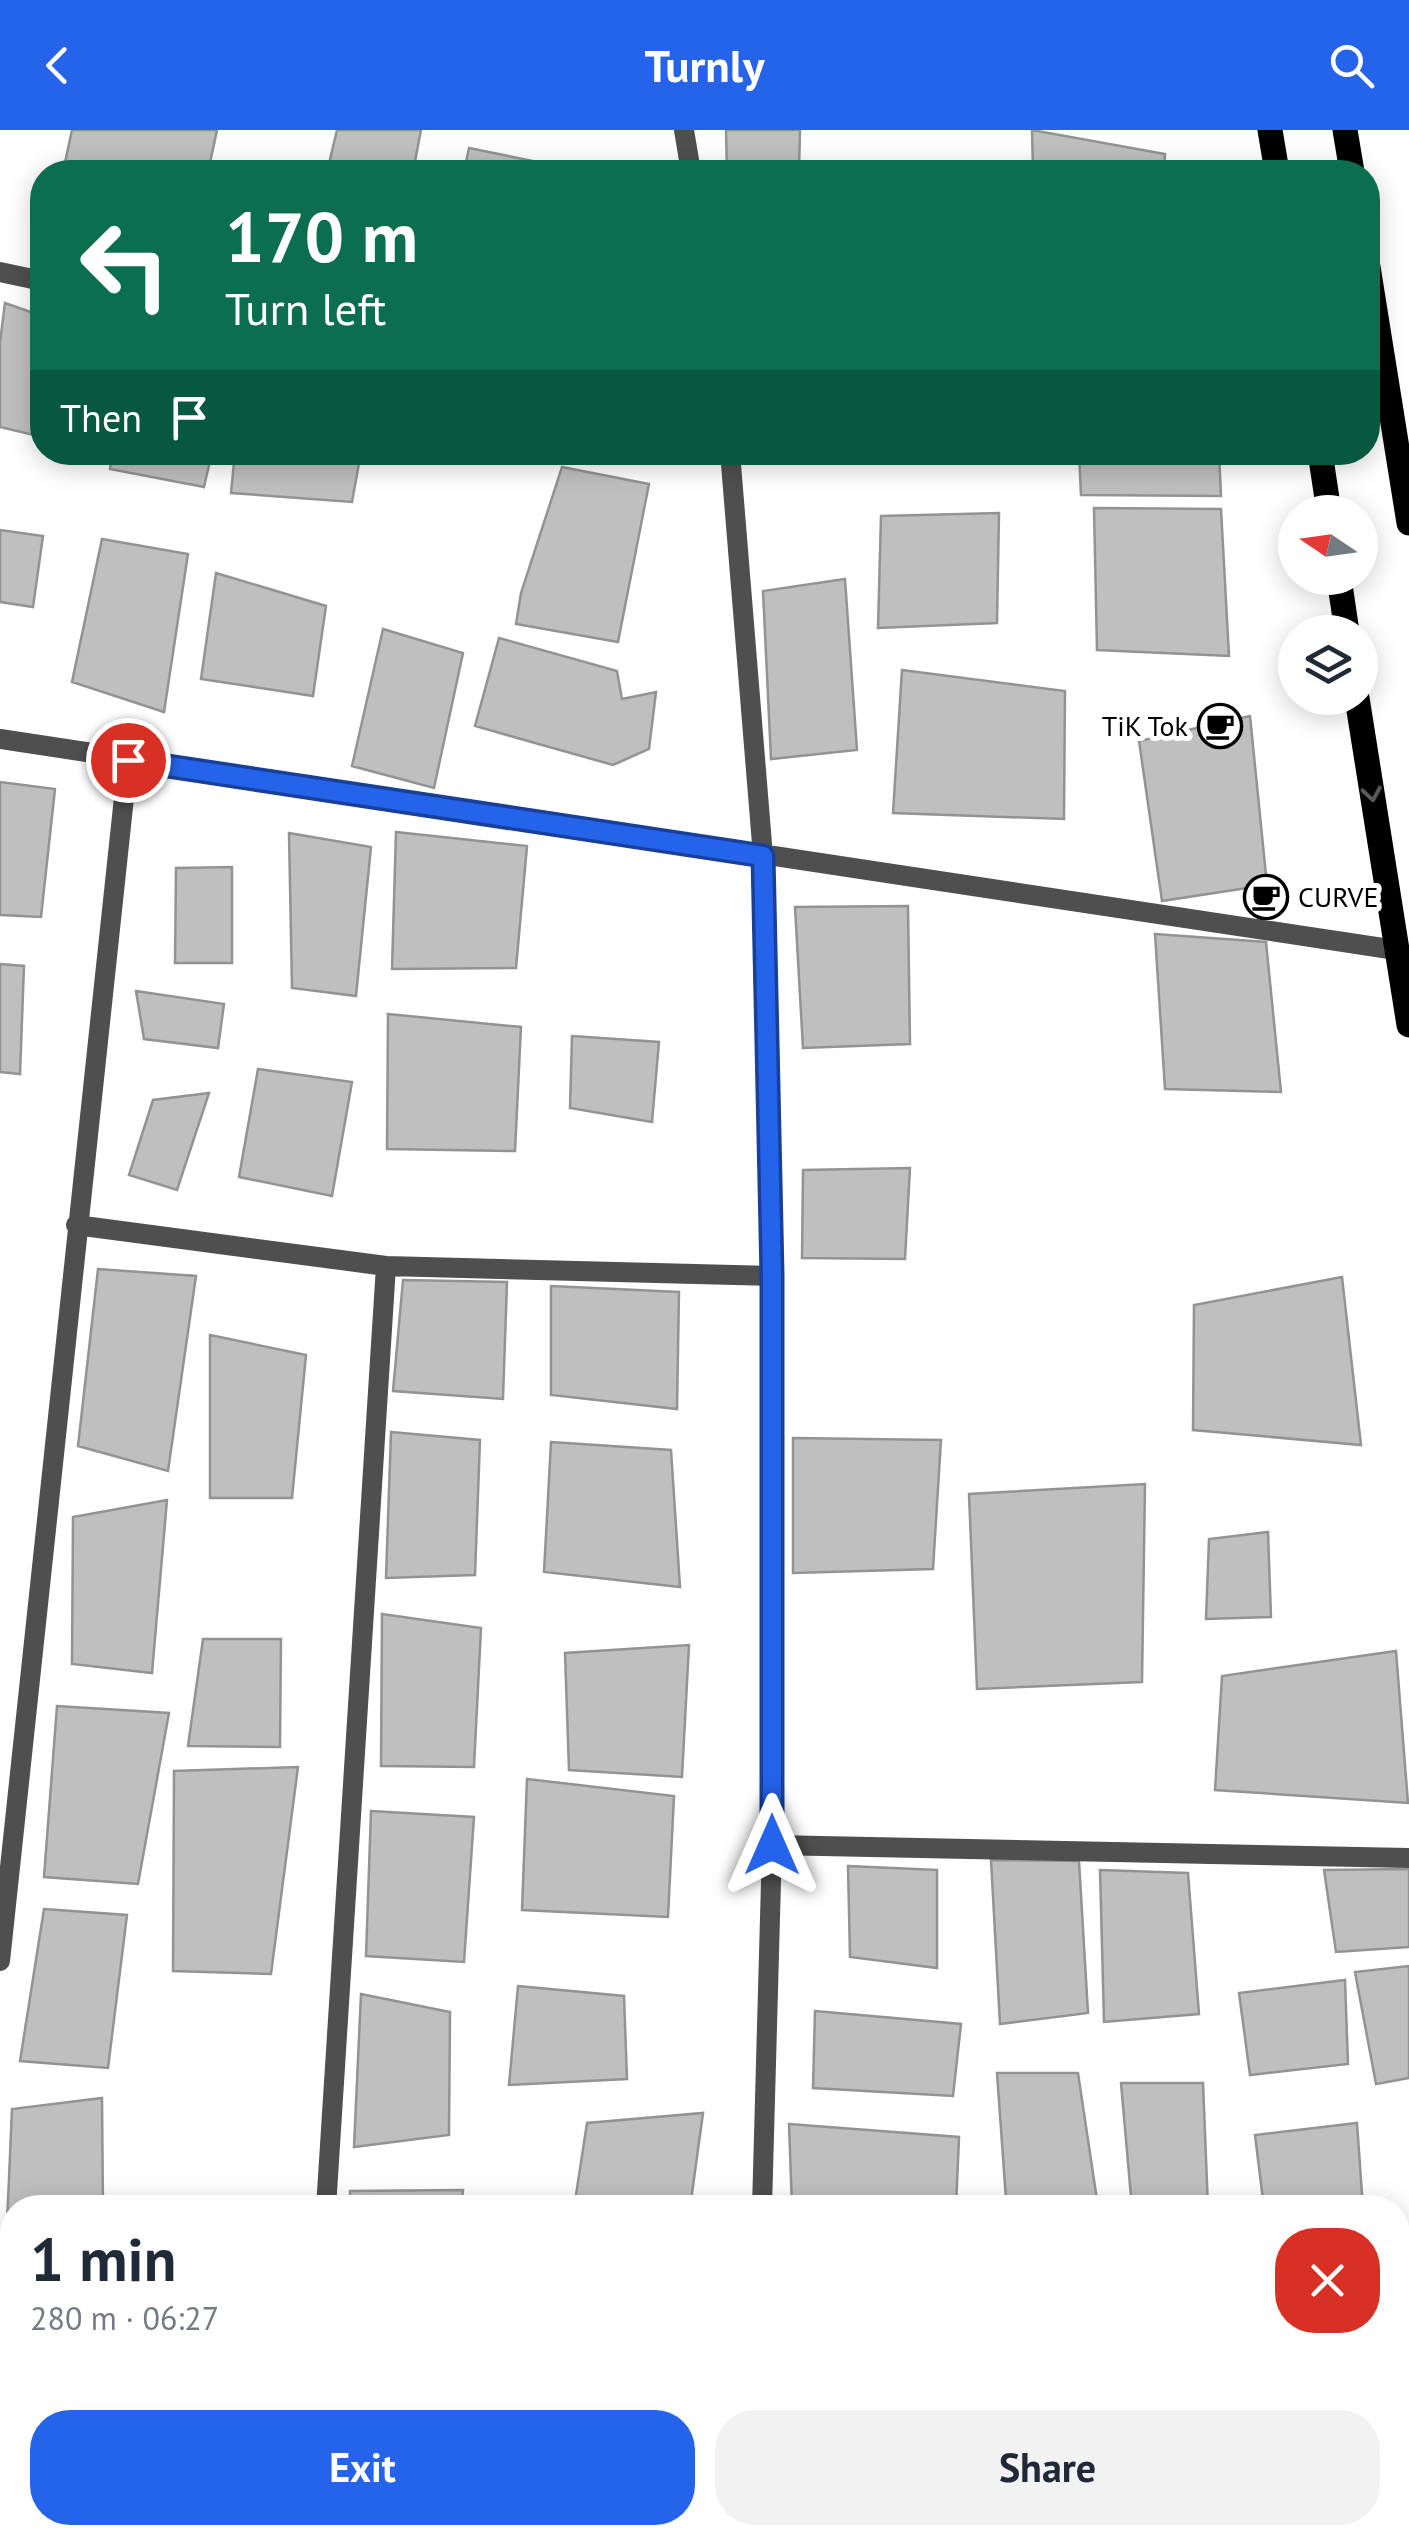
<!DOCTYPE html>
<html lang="en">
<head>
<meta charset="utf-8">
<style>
	body { margin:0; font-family:"PT Sans",sans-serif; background:#f2f2f3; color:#1f2937; height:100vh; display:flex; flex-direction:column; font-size:38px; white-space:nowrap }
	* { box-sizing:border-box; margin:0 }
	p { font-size:32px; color:#747a83 }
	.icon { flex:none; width:55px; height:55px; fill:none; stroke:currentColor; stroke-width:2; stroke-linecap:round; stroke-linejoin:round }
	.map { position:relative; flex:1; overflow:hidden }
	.details { position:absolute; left:0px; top:2065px; width:1410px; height:350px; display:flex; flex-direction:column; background:#fff; border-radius:40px 40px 0 0; box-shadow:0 5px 25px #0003 }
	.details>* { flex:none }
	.top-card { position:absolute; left:30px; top:30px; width:1350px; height:305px; border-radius:40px; box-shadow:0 5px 25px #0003; background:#0b6e4f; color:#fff; overflow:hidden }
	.needle { width:65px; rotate:283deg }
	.buttons { position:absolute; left:1278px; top:365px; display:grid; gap:20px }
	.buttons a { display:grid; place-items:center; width:100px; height:100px; border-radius:50%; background:#fff; box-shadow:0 5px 25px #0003; font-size:50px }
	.pin { position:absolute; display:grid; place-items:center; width:85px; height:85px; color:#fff; margin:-42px; border:5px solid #fff; border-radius:50%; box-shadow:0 2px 10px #0007 }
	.me { position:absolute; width:110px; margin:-55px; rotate:0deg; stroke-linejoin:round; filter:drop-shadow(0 0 8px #0008) }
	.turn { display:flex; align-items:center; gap:35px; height:210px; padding:0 30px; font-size:45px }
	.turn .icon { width:130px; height:130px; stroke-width:2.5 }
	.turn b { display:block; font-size:70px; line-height:85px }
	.then { display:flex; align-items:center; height:95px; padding:0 30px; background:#0003; gap:20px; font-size:38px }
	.round { display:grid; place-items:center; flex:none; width:105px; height:105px; border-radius:40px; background:#f2f2f3 }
	.summary { display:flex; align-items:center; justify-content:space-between; height:170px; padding:0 30px }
	h1 { font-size:60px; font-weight:700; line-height:75px }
	.button { display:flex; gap:20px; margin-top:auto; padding:20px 30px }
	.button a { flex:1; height:115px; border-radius:40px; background:#2563eb; color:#fff; font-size:40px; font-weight:700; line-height:115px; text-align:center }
	.button a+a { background:#f2f2f3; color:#1f2937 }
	header { display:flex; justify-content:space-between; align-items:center; height:130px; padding:0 30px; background:#2563eb; color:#fff; font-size:45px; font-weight:700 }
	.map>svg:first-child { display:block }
	.building { fill:#bfbfbf; stroke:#939393; stroke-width:2.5 }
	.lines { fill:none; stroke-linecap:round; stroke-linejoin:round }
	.path { stroke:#717171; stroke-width:6; stroke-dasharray:2.5 5; stroke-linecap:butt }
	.street { stroke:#4f4f4f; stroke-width:20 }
	.primary { stroke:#000; stroke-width:25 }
	.oneway { stroke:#595959 }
	.route-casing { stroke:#184099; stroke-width:25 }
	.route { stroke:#2563eb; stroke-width:18 }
	.labels { text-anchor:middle; stroke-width:10; stroke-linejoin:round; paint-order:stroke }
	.poi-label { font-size:28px; fill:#000; stroke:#fff; text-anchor:end }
</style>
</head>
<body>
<header><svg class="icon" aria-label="back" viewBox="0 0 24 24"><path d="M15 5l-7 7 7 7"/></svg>Turnly<svg class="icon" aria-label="search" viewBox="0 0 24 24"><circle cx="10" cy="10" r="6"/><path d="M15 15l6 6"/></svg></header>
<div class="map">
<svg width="1409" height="2415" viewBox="0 0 1409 2415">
	<rect width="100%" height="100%" fill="#fff"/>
	<path class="building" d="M72,0H217L208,42H63Z
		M337,0H421L413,42H327Z
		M726,0H800L799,42H727Z
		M1032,0L1165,24L1164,42H1033Z
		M469,18L587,42H464Z
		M5,173L42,186V307L0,297V212Z
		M112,322H212L204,357L110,339Z
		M235,322H361L352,372L231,363Z
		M1079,322H1219L1221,366L1081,365Z
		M562,337L649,354L618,512L516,494L521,463Z
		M1094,378L1221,379L1229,526L1097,520Z
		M999,383L997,493L878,498L881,386Z
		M0,400L43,406L33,477L0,472Z
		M102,409L188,424L164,582L72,552Z
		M216,443L326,476L313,566L201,549Z
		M845,449L857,620L771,629L763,461Z
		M383,499L463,523L434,658L352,636Z
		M499,508L617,541L622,569L656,562L649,619L613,635L475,596Z
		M902,540L1065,561L1064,689L893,683Z
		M1250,586L1267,755L1162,771L1139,611Z
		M0,652L55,659L41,787L0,785Z
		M396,702L527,716L516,838L392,839Z
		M289,703L371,717L356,866L292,858Z
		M232,737V833H175L176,738Z
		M908,776L910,914L803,918L795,777Z
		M1155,804L1266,812L1281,962L1165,959Z
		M0,834L24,836L20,944L0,942Z
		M136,861L224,874L218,918L144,909Z
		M388,884L521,897L515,1021L387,1019Z
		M572,906L659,912L652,992L570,978Z
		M258,939L352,952L332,1066L239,1047Z
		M209,963L177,1060L129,1045L153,970Z
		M910,1038L905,1129L802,1128L803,1040Z
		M98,1139L196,1146L168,1341L78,1316Z
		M1342,1147L1361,1315L1193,1300L1194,1175Z
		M403,1150L507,1152L503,1269L393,1261Z
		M551,1156L679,1162L677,1279L551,1265Z
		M210,1205L306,1225L292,1368H210Z
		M391,1302L480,1310L475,1445L386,1448Z
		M793,1308L941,1310L933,1439L793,1443Z
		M551,1312L671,1320L680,1457L544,1442Z
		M1145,1354L1142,1552L977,1559L969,1364Z
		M167,1370L152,1543L72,1534L73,1387Z
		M1268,1402L1271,1487L1206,1489L1209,1409Z
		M382,1484L481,1498L474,1637L381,1636Z
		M203,1509H281L280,1617L188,1616Z
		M689,1515L682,1647L569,1640L565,1523Z
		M1396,1521L1408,1673L1215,1660L1222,1546Z
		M57,1576L169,1583L138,1754L44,1747Z
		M298,1637L271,1844L173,1841L174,1641Z
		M527,1649L674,1666L668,1787L522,1780Z
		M371,1681L474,1687L464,1832L366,1826Z
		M991,1730L1079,1731L1088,1883L1000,1894Z
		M848,1736L937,1740V1838L850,1827Z
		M1409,1739V1817L1336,1822L1324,1740Z
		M1100,1740L1188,1743L1199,1884L1104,1892Z
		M44,1779L127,1785L108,1938L20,1931Z
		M1409,1836V1948L1376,1954L1355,1842Z
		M1345,1850L1348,1934L1250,1945L1239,1863Z
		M518,1856L624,1866L627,1949L509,1955Z
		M361,1864L450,1882L449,2005L354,2017Z
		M815,1881L961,1894L953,1966L813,1958Z
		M997,1943H1078L1097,2070L1006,2069Z
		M1121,1953H1203L1208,2078H1132Z
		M102,1968L103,2078H12V2118L6,2117L12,1979Z
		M703,1983L690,2078H574L587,1993Z
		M1357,1993L1363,2078H1264L1255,2005Z
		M789,1994L959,2007L956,2078H792Z
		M463,2060L461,2078H350V2061Z
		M1409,2114V2256L1398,2184V2116Z
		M0,2283L12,2284V2384L0,2382Z
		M117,2402H254L252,2415H117Z
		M296,2402H424L422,2415H295Z
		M522,2402H736V2415H637L638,2406L617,2405L616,2415H521Z
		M795,2402H932L930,2415H858L795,2407Z"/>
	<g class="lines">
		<path class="path" d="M460,2415L461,2402"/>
		<path class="street" d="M684,0L691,42
			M0,142L42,151
			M730,322L763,726L772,1146V1715L762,2078
			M0,609L1396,820
			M76,1095L386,1136L772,1146
			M772,1715L1409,1728
			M0,1831L128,630
			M326,2078L386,1136
			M0,2244L12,2245
			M1398,2392L1409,2393"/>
		<path class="primary" d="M1270,0L1277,42
			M1345,0L1352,42
			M1368,137L1409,393
			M1320,322L1329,382
			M1339,448L1347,502
			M1357,568L1409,895"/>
	</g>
	<defs><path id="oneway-chevron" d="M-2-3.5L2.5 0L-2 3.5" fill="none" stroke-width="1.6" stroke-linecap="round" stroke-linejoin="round" transform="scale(2.5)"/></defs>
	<use class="oneway" href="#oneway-chevron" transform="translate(1372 664) rotate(81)"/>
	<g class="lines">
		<defs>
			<path id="route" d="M128,630L763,726L772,1146V1715"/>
		</defs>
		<use href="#route" class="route-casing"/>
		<use href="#route" class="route"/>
	</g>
	<defs>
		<symbol id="cafe-ring" viewBox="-11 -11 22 22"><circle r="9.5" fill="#fff" stroke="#000" stroke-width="1.5"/><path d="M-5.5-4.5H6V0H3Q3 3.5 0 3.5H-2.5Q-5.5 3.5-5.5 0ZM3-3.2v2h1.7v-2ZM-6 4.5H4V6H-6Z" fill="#000"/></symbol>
	</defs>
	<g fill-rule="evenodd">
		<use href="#cafe-ring" x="1195" y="571" width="50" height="50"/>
		<use href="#cafe-ring" x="1241" y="742" width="50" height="50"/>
	</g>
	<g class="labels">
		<g class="poi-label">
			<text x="1188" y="606">TiK Tok</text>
			<text x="1298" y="777" text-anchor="start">CURVE</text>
		</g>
	</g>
</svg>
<div class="buttons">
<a><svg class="needle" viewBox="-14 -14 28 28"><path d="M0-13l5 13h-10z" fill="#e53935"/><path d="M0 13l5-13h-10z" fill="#747a83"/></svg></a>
<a><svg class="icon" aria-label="layers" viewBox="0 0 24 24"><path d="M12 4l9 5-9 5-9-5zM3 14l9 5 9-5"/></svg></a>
</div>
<div class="pin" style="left:128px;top:630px;background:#d93025"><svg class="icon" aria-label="arrive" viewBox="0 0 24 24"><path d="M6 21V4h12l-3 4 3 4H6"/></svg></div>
<svg class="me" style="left:772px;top:1715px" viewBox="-20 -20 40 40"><path d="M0-17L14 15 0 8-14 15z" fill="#2563eb" stroke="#fff" stroke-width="4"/></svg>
<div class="top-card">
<div class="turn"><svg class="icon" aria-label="left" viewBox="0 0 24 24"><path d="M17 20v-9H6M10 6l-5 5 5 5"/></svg><div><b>170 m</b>Turn left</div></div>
<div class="then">Then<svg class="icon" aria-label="arrive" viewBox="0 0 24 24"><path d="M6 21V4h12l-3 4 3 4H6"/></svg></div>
</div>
<section class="details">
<div class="summary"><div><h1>1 min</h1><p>280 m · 06:27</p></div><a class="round" style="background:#d93025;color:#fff"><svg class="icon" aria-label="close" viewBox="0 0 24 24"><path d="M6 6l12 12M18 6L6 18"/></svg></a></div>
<div class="button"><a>Exit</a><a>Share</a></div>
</section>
</div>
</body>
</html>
